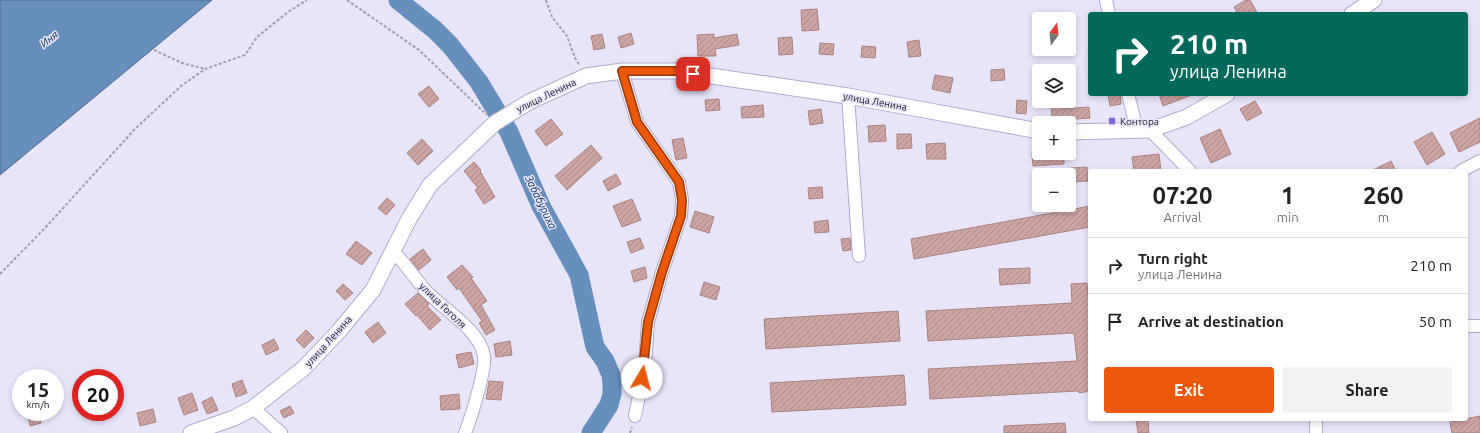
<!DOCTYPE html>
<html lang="en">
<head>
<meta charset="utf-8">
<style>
	body { margin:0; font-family:Ubuntu,sans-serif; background:#f2f2f2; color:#202124; height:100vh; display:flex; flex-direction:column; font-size:15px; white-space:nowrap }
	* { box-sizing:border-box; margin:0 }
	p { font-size:13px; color:#757577 }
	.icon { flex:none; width:22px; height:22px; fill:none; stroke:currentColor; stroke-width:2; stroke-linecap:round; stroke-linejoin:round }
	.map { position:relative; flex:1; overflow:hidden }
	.side { position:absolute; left:1088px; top:169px; width:380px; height:252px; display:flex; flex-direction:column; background:#fff; border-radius:4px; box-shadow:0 2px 6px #0003 }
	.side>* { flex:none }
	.banner { position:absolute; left:1088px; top:12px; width:380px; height:84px; border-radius:4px; box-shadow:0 2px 6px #0003; background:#00695c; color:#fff; overflow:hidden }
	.needle { width:26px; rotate:15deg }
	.fabs { position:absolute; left:1032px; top:12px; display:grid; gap:8px }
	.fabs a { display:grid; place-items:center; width:44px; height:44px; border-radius:4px; background:#fff; box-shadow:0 2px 6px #0003; font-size:20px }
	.speed { position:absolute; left:12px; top:369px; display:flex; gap:8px; font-size:20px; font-weight:700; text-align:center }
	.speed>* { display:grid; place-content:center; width:52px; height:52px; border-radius:50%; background:#fff; box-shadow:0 2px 6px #0003; line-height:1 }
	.speed small { font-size:10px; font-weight:400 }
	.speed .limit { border:6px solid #d22; background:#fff; color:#111 }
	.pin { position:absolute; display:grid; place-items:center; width:34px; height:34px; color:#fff; margin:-17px; border-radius:8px; box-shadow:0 2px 6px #0006 }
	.me { position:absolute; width:44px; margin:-22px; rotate:8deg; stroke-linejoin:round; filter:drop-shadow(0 0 3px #0008) }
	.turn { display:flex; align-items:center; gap:14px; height:84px; padding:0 16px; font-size:18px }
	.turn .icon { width:52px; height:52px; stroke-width:2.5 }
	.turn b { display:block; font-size:28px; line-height:34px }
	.eta { display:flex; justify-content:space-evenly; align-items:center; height:68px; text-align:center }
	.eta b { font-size:24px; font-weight:700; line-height:28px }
	.cta { display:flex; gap:8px; margin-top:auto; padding:8px 16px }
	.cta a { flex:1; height:46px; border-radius:4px; background:#ea580c; color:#fff; font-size:16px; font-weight:700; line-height:46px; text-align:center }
	.cta a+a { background:#f2f2f2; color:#202124 }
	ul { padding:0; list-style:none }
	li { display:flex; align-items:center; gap:12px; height:56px; padding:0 16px; border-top:1px solid #e0e0e0 }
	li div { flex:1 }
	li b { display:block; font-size:15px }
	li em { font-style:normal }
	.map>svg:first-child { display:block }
	.water { fill:#678fbd; stroke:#506b8f }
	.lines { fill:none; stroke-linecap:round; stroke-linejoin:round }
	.river { stroke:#678fbd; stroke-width:19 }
	.building { fill:url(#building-hatch); stroke:#a98280 }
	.minor-casing { stroke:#afaacc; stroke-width:14 }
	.major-casing { stroke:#afaacc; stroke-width:17 }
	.path { stroke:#a09eb0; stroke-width:2; stroke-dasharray:3 2; stroke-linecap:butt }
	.minor { stroke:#fff; stroke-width:12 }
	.major { stroke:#fff; stroke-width:15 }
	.route-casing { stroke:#983908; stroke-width:10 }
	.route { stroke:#ea580c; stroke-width:7 }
	.poi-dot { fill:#8663de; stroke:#e8e5fb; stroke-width:1.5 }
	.labels { text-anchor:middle; stroke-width:3; stroke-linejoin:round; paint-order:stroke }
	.street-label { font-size:10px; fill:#191723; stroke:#e8e5fb }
	.poi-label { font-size:10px; fill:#191723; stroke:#e8e5fb; text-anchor:start }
	.water-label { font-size:11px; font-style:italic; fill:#002b56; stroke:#e8e5fb }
</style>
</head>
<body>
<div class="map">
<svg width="1480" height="433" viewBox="0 0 1480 433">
	<defs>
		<pattern id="building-hatch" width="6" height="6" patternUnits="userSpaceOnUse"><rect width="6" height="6" fill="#cca4a2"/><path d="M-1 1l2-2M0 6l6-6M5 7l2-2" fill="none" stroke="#af8c8b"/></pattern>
	</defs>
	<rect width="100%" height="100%" fill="#e8e5fb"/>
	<path class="water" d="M0,0H212L0,175Z"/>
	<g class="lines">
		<path class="river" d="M398,0L435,30L450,45L479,82L509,132L541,206L579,275L595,347L605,361L611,375L612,385V394L609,405L591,433"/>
	</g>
	<path class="building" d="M1246,0H1250L1258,14H1238L1234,7Z
		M817,9L819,30L802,31L801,10Z
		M631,33L634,44L621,48L618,37Z
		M602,34L605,48L594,50L591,36Z
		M714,34V38L737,34L739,45L715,49L716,56H698L697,35Z
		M792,37L793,54L779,55L778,38Z
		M919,40L921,56L909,57L907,42Z
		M820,43L834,44L833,55L819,54Z
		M862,46L876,47L875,58L861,57Z
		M1004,69L1005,80L991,81V70Z
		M935,75L953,78L950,93L932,89Z
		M429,86L439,99L429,107L418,94Z
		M1108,94H1120L1121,104L1110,106Z
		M1159,94H1192V95L1163,106Z
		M719,99L720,110L706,111L705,100Z
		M1017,100L1027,101L1026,114L1016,113Z
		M1255,101L1262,113L1247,121L1240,109Z
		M763,105L764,117L742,118L741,107Z
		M1062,106V109L1089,107L1090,118L1052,121L1051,107Z
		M821,109L823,123L810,125L808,111Z
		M1480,118V142L1459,152L1450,133Z
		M551,119L563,134L546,146L535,131Z
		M885,125L886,141L869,142L868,126Z
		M1220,129L1231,154L1211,163L1200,138Z
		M1432,132L1445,154L1427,165L1414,142Z
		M897,134H911L912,148L897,149Z
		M683,138L687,158L676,160L672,140Z
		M422,139L433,151L418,165L407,153Z
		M945,143L946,159H927L926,144Z
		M591,145L602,158L567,190L555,176Z
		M1032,153H1064V164L1033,166Z
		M1159,154L1161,171H1134L1132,157Z
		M1391,161L1396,171H1371Z
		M474,162L481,170L480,171L495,197L484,204L475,190L478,188L464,171Z
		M1087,167L1088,181L1071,182V168Z
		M616,174L621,184L608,191L603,181Z
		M822,187L823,198L809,199L808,188Z
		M387,198L395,205L386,215L378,208Z
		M632,199L641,220L622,227L613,206Z
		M1090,206V227L914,259L911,239Z
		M695,211L714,217L709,233L690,227Z
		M828,220L829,232L815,233L814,222Z
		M640,238L644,248L631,253L627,242Z
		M850,238L851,250L843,251L841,239Z
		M356,241L372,253L362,265L346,254Z
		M423,249L431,260L419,270L410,259Z
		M462,265L473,277L471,278L487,301L481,305L495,330L486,335L479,323L482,321L459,288L457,290L447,277Z
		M645,267L647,278L634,282L631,271Z
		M1030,268V283L1000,285L999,269Z
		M704,282L720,287L716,300L700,295Z
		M1087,283L1090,317V391L1079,393L1078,391L930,399L928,369L1077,361L1074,333L928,341L926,311L1072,303L1071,284Z
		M343,284L353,293L345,300L336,291Z
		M418,293L429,304L427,306L441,320L430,330L417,315L416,316L405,304Z
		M898,311L900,341L766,349L764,319Z
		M378,322L386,333L373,343L365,332Z
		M306,330L314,338L304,348L296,340Z
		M274,339L279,349L266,355L262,345Z
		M510,341L512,355L496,357L494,344Z
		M471,352L474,364L459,368L456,355Z
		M904,375L906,405L772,412L770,383Z
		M242,380L247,393L236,397L232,384Z
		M489,381L503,382L501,400L486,399Z
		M192,393L198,410L184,415L178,398Z
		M459,394L460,409L441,410L440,396Z
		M212,397L218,410L207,414L202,402Z
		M290,406L294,413L284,418L280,411Z
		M153,409L156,422L140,426L137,413Z
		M27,412H38L41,423L30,426Z
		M1480,416V433H1452L1450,422Z
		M1148,419L1149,433H1138L1136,420Z
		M1065,423L1066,433H1004V426Z"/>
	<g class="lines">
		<defs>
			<path id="minor" d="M1106,0L1109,14
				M622,71L637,122L679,182L682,200L681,216L662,272L648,322L645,366L635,416
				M1128,94L1137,130
				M848,96L859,256
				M1150,130L1190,171
				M1461,171L1480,161
				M393,251C405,264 415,278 426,291C443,309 480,330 484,356C486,370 471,418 465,433
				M1466,326H1480
				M253,408L281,433
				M1316,433V419"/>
			<path id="major" d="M1352,14L1374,0
				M1069,132L1150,130L1187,117L1227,94
				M191,433L234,418L253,408L304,368L339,331L373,290L409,219L430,185L495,123L529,102L586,76L622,71H677L848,96L1039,131"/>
		</defs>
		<use href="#minor" class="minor-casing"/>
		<use href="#major" class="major-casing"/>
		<path class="path" d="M347,0L419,50L487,115
			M546,0L552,17L567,36L575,58L580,66
			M154,50L182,63L205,69
			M0,274L44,229L135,129L181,86L205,69L245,55L257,37L288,12L307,0
			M630,433L632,427"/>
		<use href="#minor" class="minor"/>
		<use href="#major" class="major"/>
	</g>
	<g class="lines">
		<defs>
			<path id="route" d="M642,378L648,322L662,272L681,216L682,200L679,182L637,122L622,71H678L693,74"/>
		</defs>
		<use href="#route" class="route-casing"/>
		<use href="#route" class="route"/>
	</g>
	<rect class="poi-dot" x="1108" y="117" width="8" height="8" rx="2"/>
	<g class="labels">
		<g class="street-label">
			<text transform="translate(546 95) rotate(-26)" y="4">улица Ленина</text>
			<text transform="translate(875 101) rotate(10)" y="4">улица Ленина</text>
			<text transform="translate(443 305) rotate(44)" y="4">улица Гоголя</text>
			<text transform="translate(328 341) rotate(-48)" y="4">улица Ленина</text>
		</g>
		<g class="poi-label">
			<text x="1120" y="125">Контора</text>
		</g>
		<g class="water-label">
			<text transform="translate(49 39) rotate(-38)" y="4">Иня</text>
			<text transform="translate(541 202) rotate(64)" y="4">Забабуриха</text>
		</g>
	</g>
</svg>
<div class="fabs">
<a><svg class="needle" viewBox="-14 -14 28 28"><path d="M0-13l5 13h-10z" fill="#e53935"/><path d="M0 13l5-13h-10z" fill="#757577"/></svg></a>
<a><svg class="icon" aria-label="layers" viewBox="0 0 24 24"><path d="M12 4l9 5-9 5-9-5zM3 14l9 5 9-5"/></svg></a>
<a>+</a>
<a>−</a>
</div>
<div class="speed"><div>15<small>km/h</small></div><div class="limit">20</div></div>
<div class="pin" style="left:693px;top:74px;background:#d93025"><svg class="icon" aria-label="arrive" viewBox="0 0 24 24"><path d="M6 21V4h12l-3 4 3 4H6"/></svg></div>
<svg class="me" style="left:642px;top:378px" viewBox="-20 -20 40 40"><circle r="19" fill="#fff"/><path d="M0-13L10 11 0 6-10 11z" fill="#ea580c"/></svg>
<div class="banner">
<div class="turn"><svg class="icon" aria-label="right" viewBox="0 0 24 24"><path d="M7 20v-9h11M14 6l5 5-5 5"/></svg><div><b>210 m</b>улица Ленина</div></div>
</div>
<section class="side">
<div class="eta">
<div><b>07:20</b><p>Arrival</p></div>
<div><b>1</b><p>min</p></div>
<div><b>260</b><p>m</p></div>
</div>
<ul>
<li><svg class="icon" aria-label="right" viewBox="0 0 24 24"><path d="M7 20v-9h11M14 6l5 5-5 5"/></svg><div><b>Turn right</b><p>улица Ленина</p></div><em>210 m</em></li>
<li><svg class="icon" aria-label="arrive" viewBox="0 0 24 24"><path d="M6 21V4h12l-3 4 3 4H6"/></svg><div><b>Arrive at destination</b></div><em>50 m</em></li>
</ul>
<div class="cta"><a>Exit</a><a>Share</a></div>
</section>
</div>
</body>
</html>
